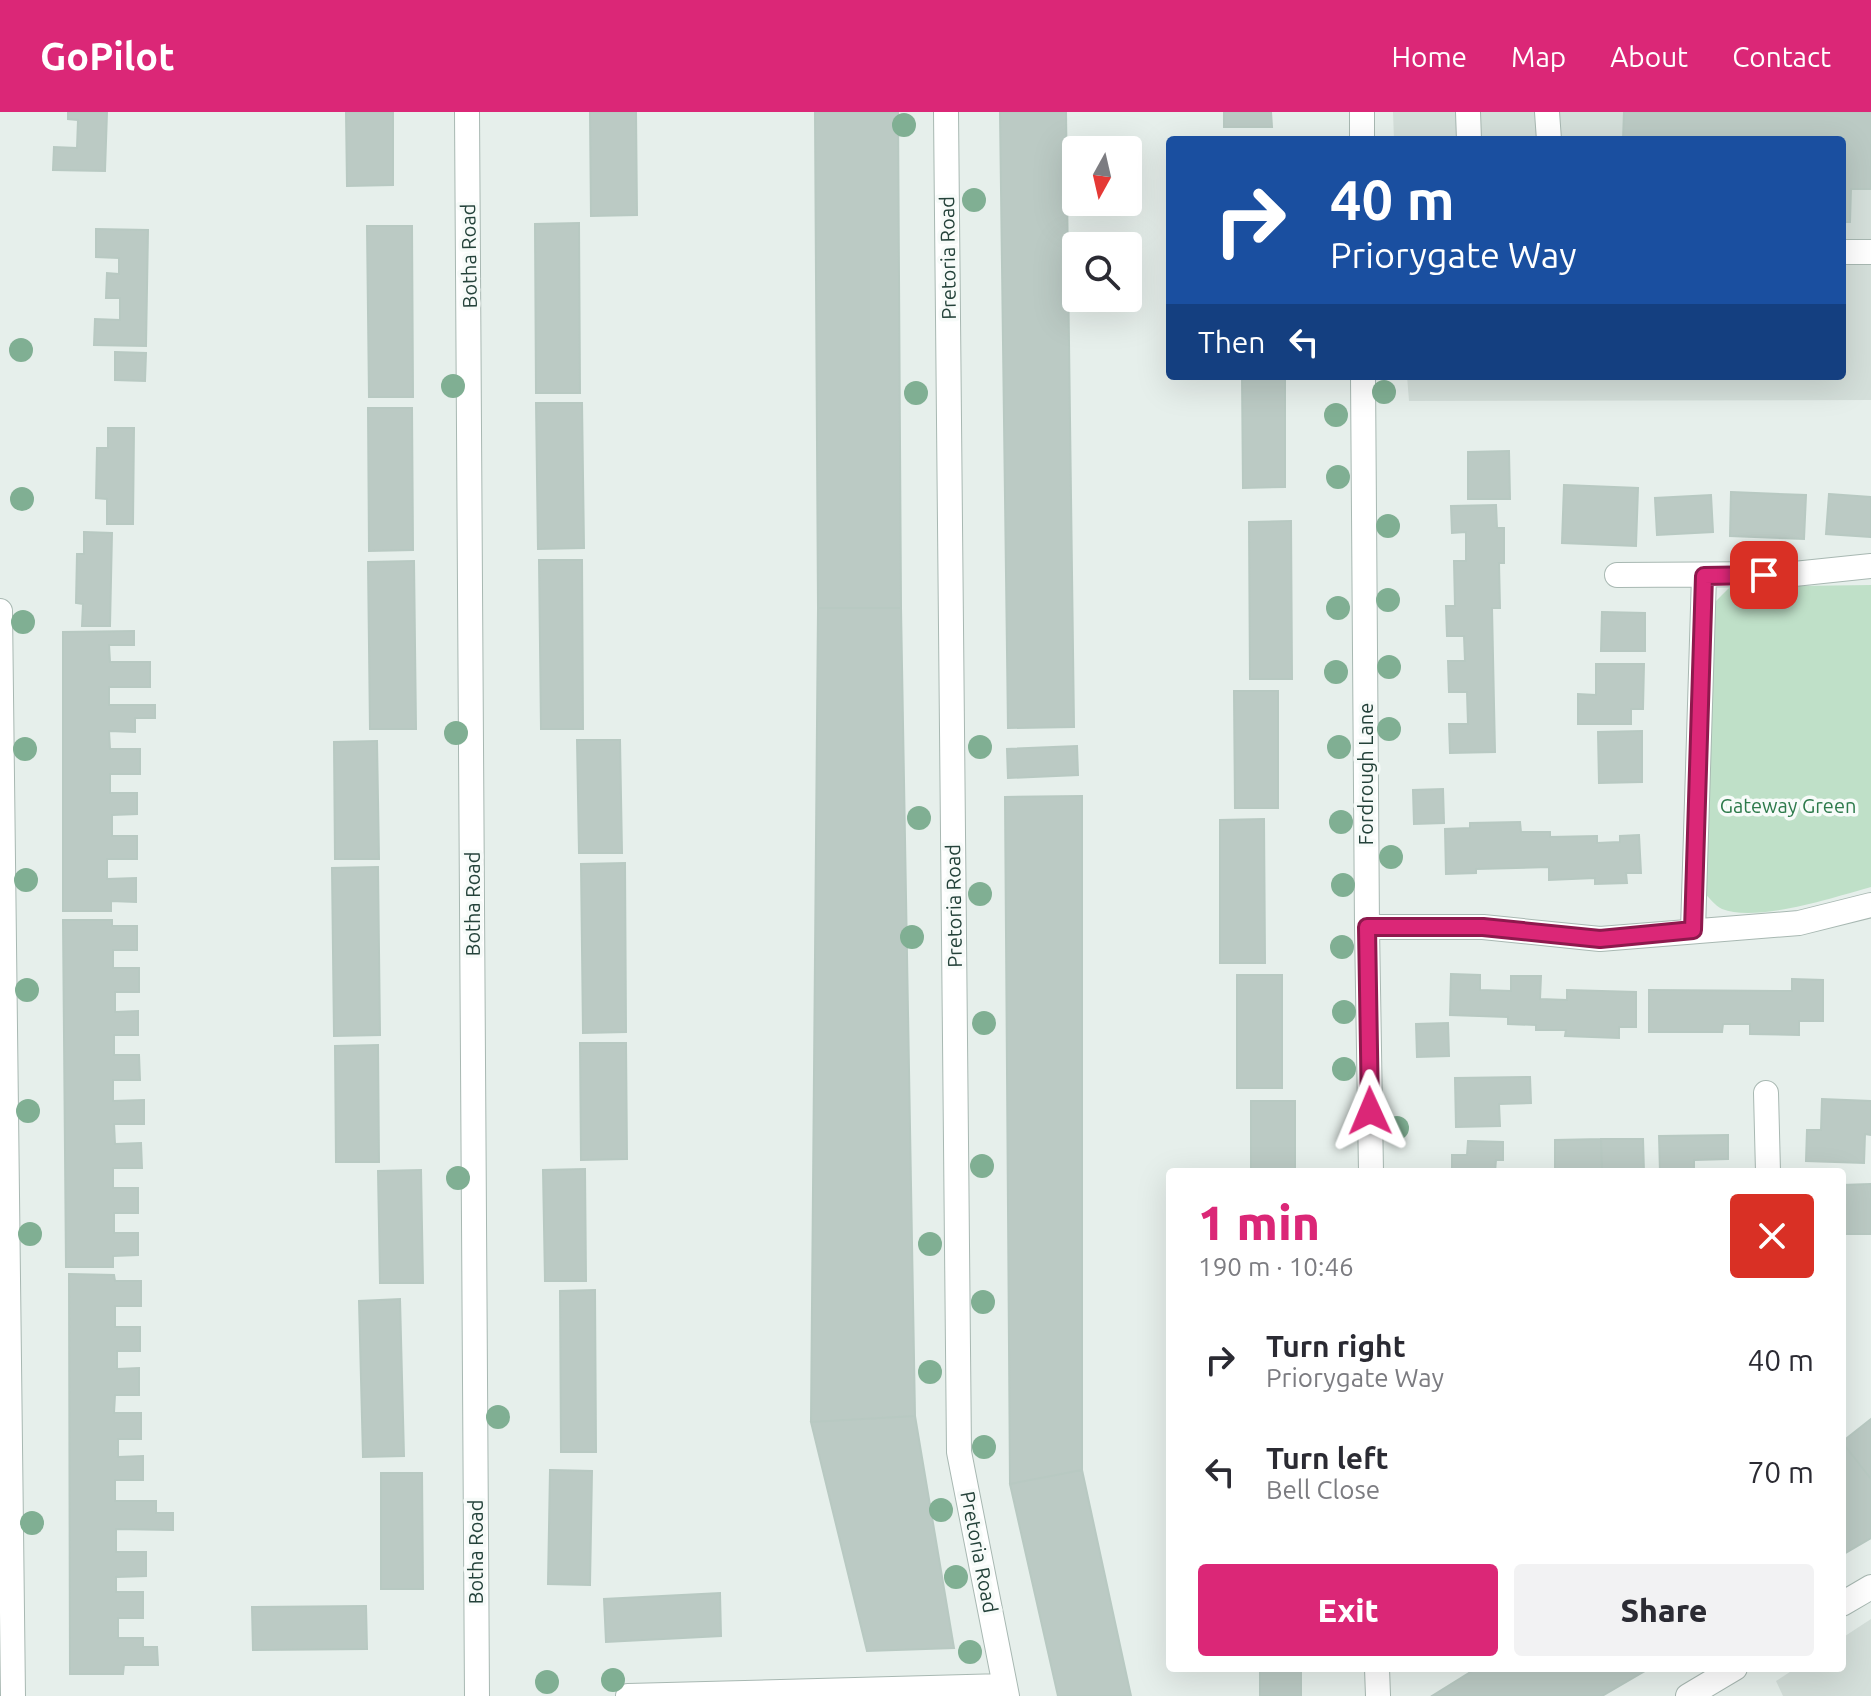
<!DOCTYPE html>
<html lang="en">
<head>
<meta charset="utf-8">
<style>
	body { margin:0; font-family:Ubuntu,sans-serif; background:#f2f2f3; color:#2b2b33; height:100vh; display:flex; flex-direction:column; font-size:30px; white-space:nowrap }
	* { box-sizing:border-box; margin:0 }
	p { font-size:26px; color:#7c7c81 }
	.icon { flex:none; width:44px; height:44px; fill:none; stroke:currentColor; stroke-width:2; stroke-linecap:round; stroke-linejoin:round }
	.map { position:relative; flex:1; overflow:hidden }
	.sheet { position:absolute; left:1166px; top:1056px; width:680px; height:504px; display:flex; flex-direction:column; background:#fff; border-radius:8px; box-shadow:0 8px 32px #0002 }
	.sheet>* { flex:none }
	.hud { position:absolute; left:1166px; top:24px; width:680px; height:244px; border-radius:8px; box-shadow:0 8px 32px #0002; background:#1a4fa0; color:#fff; overflow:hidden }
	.needle { width:52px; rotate:188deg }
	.fabs { position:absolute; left:1062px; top:24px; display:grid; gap:16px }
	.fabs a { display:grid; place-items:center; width:80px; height:80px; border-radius:8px; background:#fff; box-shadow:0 8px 32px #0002; font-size:40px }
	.pin { position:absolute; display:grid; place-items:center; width:68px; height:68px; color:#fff; margin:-34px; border-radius:16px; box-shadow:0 4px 12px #0006 }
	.me { position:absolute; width:88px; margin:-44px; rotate:359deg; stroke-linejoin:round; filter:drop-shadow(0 0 6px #0008) }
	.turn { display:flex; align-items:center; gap:28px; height:168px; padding:0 32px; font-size:36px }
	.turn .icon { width:104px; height:104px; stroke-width:2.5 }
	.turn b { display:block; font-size:56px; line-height:68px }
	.then { display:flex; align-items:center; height:76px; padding:0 32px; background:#0003; gap:16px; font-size:30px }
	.round { display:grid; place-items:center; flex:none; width:84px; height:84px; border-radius:8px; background:#f2f2f3 }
	.headline { display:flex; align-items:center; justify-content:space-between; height:136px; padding:0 32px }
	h1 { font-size:48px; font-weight:800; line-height:60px; color:#db2777 }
	.cta { display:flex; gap:16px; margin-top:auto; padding:16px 32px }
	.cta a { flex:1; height:92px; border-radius:8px; background:#db2777; color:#fff; font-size:32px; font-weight:800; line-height:92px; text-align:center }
	.cta a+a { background:#f2f2f3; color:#2b2b33 }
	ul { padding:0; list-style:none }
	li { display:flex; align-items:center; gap:24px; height:112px; padding:0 32px }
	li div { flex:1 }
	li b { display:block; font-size:30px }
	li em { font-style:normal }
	header { display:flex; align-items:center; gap:48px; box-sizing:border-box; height:112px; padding:0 40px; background:#db2777; color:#fff }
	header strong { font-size:38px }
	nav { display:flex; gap:44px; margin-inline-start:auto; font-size:28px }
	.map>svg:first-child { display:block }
	.built { fill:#d4dfda }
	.park { fill:#bfe0c8 }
	.building { fill:#bbcac4; stroke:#b8c9c2; stroke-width:2 }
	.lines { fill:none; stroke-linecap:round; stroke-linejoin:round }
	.minor-casing { stroke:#a8b8b2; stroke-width:26 }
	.minor { stroke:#fff; stroke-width:24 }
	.tree { fill:#80af93 }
	.route-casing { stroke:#8e194d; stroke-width:20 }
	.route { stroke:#db2777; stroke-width:14 }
	.labels { text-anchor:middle; stroke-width:7; stroke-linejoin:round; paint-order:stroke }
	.street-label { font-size:20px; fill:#24423a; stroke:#f7fbf9 }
	.park-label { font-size:20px; fill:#2d7a4b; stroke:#f7fbf9 }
</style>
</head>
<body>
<header>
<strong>GoPilot</strong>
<nav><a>Home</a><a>Map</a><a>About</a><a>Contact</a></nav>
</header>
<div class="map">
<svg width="1871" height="1584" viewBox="0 0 1871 1584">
	<rect width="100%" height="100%" fill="#e6efeb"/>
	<path class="built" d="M1393,0H1871V288L1409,289L1407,264H1842V28H1394Z
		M1871,1507V1584H1783L1776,1569L1796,1556H1842V1526Z"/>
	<path class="park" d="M1871,473V775C1835,785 1756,811 1722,797C1715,794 1709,785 1703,780L1711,494L1730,475Z"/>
	<path class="building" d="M68,0H107L105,59L53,58L54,35L77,36L78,8L68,7Z
		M346,0H393V73L347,74Z
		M590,0H636L637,103L591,104Z
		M815,0H898L901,496H818Z
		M1000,0H1066L1074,615L1008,616Z
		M1224,0H1271L1272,15H1224Z
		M1624,0H1871V77H1851L1850,110H1842V28H1623Z
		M579,111L580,281H536L535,112Z
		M367,114H412L413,285H369Z
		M96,117L148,118L146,234L94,233L95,207L120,208V186H106L107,161L119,162V146L96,145Z
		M115,240L146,241L145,269L115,268Z
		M1242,264H1285V375L1243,376Z
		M536,291H582L584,436L538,437Z
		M368,296H412L413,438L369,439Z
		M108,316H134L133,412H107V387L96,386L97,336H108Z
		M1509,339L1510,387H1468V340Z
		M1564,373L1638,376L1636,434L1562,431Z
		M1731,380L1806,383L1804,427L1730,424Z
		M1829,382L1871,385V425L1826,422Z
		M1711,383L1713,420L1657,423L1655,386Z
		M1496,393L1497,416H1504V451H1499L1500,496H1492L1495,640L1450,641L1449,612H1468L1467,580H1449L1448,549H1465L1464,524H1447L1446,494H1455L1454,449H1466V420L1452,421L1451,394Z
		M1291,409L1292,567H1250L1249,410Z
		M84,420L112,421L110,514H82L83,492L76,491L77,442H84Z
		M539,448H582L583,617H541Z
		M414,449L416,617H370L368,450Z
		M818,496H901L915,1304L811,1310Z
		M1602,500L1645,501V539H1601Z
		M134,519V533H109L110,550H150V575H109V593H155V606H135V620L109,619L110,637H140V662H110V681H137V702L112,703V724H137V747H107V767L136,766V790L111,789V799H63V520Z
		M1596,552H1644L1643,597H1631V612H1578V582L1596,583Z
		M1234,579H1278V696H1235Z
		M1642,619V670L1599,671L1598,620Z
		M577,628H620L622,741H579Z
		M377,629L379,747H335L334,630Z
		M1077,634L1078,663L1008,666L1007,637Z
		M1443,677L1444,711L1414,712L1413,678Z
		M1082,684V1358L1010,1372L1005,685Z
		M1264,707L1265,851H1220V708Z
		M1520,710L1521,720H1550V725L1597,724V731L1620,730V724L1639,723L1641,761H1626L1627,771L1595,772V766L1549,768V755L1476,757V761L1446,762L1445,717L1470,716V711Z
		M625,751L626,920L583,921L581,752Z
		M378,755L380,923L334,924L332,756Z
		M63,808H112V814H137V838H113V856H139V880H115V900L138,899V923H114V943H139L140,968H113V989L144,988V1012H114L115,1032L141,1031L142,1056H113V1076H138V1101H114V1121H138V1143L113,1144V1155H66Z
		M1451,862L1480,863V878L1511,879V864H1541L1540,887L1567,888V878L1636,880V915H1619V926L1565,924L1566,918H1536V913L1508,912V905L1450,903Z
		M1237,863H1282V976H1237Z
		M1792,867L1823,868V909H1799V923L1750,922V912H1723L1722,920H1649V878L1792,879Z
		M1448,911L1449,944L1417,945L1416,912Z
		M580,931H626L627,1047L581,1048Z
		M378,933L379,1050H336L335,934Z
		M1530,965L1531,991L1499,992L1500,1014L1456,1015L1455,966Z
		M1822,987L1871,989V1023L1865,1022L1864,1051L1806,1049L1807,1018H1821Z
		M1251,989H1295V1060H1251Z
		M1728,1023V1047L1694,1048V1060H1660L1659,1024Z
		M1601,1027H1643L1644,1060H1602Z
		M1601,1027L1602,1060H1555V1028Z
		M1468,1029L1503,1030V1048H1496L1495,1060H1452V1043H1467Z
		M585,1057L586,1169H545L543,1058Z
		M421,1058L423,1171H380L378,1059Z
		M1871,1072V1122H1842V1073Z
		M69,1162L114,1163L115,1169H141V1194H115V1215H140V1239H117V1257L139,1256V1283H115L114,1301H141V1327H118V1345L143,1344V1368H115V1389H156V1401H173V1418L116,1417V1440H146V1464L116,1465V1480H143V1506H118V1526H143V1535H157L158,1553H124L123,1562H70Z
		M595,1178L596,1340H561L560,1179Z
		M400,1187L404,1344L363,1345L359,1189Z
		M915,1304L954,1536L867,1539L811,1310Z
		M1871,1307V1367L1842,1330Z
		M1842,1330L1871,1367V1426L1842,1443Z
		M550,1358L592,1359L590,1473L548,1472Z
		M1082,1358L1131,1584H1058L1010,1372Z
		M381,1361H422L423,1477H381Z
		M720,1481L721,1524L606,1530L604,1487Z
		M366,1494L367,1537L253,1538L252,1495Z
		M1260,1556H1301V1584H1260Z
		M1477,1556H1650L1602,1584H1432Z"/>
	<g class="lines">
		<defs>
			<path id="minor" d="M467,0L477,1584
				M946,0L959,1340L1007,1584
				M1362,0V28
				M1468,0L1469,28
				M1547,0L1549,28
				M1842,140H1871
				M1363,264L1367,815L1371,1060
				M1617,463L1794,462L1871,454
				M0,499L13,1584
				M1367,815H1483L1600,827L1799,811L1871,793
				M1693,818L1704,464
				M1766,981L1768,1060
				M1842,1492L1871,1475
				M1377,1556L1378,1584
				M628,1584L1004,1574
				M1688,1584L1735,1556"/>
		</defs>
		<use href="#minor" class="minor-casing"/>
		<use href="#minor" class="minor"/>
	</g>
	<g class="tree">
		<circle cx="904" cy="13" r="12"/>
		<circle cx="974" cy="88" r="12"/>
		<circle cx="21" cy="238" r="12"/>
		<circle cx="453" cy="274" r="12"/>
		<circle cx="1384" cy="280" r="12"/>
		<circle cx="916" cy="281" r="12"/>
		<circle cx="1336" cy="303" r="12"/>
		<circle cx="1338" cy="365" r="12"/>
		<circle cx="22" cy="387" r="12"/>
		<circle cx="1388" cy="414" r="12"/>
		<circle cx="1388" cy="488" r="12"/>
		<circle cx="1338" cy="496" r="12"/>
		<circle cx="23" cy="510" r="12"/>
		<circle cx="1389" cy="555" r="12"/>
		<circle cx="1336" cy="560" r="12"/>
		<circle cx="1389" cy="617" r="12"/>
		<circle cx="456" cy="621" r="12"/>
		<circle cx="980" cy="635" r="12"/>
		<circle cx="1339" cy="635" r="12"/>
		<circle cx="25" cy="637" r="12"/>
		<circle cx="919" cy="706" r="12"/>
		<circle cx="1341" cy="710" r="12"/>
		<circle cx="1391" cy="745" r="12"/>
		<circle cx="26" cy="768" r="12"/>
		<circle cx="1343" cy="773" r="12"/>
		<circle cx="980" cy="782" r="12"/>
		<circle cx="912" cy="825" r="12"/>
		<circle cx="1342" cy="835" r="12"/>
		<circle cx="27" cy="878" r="12"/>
		<circle cx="1344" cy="900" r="12"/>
		<circle cx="984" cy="911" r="12"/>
		<circle cx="1344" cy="957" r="12"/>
		<circle cx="28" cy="999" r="12"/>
		<circle cx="1397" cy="1016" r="12"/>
		<circle cx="982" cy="1054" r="12"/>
		<circle cx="458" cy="1066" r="12"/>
		<circle cx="30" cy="1122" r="12"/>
		<circle cx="930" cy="1132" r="12"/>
		<circle cx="983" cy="1190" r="12"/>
		<circle cx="930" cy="1260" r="12"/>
		<circle cx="498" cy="1305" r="12"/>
		<circle cx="984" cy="1335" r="12"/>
		<circle cx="941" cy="1398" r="12"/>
		<circle cx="32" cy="1411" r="12"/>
		<circle cx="956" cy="1465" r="12"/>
		<circle cx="970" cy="1540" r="12"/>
		<circle cx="613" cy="1568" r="12"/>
		<circle cx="547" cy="1570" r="12"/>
	</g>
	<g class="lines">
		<defs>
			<path id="route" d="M1370,999L1367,815H1483L1600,827L1693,818L1704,464L1764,463"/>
		</defs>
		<use href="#route" class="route-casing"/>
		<use href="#route" class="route"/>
	</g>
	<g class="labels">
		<g class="street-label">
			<text transform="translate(469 144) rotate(-91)" y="7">Botha Road</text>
			<text transform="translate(948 146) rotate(-91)" y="7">Pretoria Road</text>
			<text transform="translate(1366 662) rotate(-90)" y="7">Fordrough Lane</text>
			<text transform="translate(473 792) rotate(-90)" y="7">Botha Road</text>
			<text transform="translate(954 794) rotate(-91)" y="7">Pretoria Road</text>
			<text transform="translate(476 1440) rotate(-90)" y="7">Botha Road</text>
			<text transform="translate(979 1440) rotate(79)" y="7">Pretoria Road</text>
		</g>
		<g class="park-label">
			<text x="1788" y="701">Gateway Green</text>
		</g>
	</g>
</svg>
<div class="fabs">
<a><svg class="needle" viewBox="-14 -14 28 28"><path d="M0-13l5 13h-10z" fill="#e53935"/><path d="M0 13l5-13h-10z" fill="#7c7c81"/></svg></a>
<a><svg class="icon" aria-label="search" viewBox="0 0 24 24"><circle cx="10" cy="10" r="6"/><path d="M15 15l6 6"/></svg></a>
</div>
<div class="pin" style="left:1764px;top:463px;background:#d93025"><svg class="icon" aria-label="arrive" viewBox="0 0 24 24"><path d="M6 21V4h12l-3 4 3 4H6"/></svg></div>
<svg class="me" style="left:1370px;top:999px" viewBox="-20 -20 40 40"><path d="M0-17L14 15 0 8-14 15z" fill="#db2777" stroke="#fff" stroke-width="4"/></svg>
<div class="hud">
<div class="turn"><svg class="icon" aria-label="right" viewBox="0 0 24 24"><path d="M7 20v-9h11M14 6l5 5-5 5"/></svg><div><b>40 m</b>Priorygate Way</div></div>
<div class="then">Then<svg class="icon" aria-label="left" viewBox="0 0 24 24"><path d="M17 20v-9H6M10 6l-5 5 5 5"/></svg></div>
</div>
<section class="sheet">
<div class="headline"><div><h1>1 min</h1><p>190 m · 10:46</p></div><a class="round" style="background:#d93025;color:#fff"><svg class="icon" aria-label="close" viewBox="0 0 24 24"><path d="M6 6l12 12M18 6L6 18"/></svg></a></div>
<ul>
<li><svg class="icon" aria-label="right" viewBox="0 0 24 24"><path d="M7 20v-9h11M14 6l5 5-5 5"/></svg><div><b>Turn right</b><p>Priorygate Way</p></div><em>40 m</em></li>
<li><svg class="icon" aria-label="left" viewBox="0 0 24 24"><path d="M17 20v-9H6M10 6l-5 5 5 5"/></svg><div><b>Turn left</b><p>Bell Close</p></div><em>70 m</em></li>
</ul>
<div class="cta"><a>Exit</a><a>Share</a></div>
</section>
</div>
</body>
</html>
